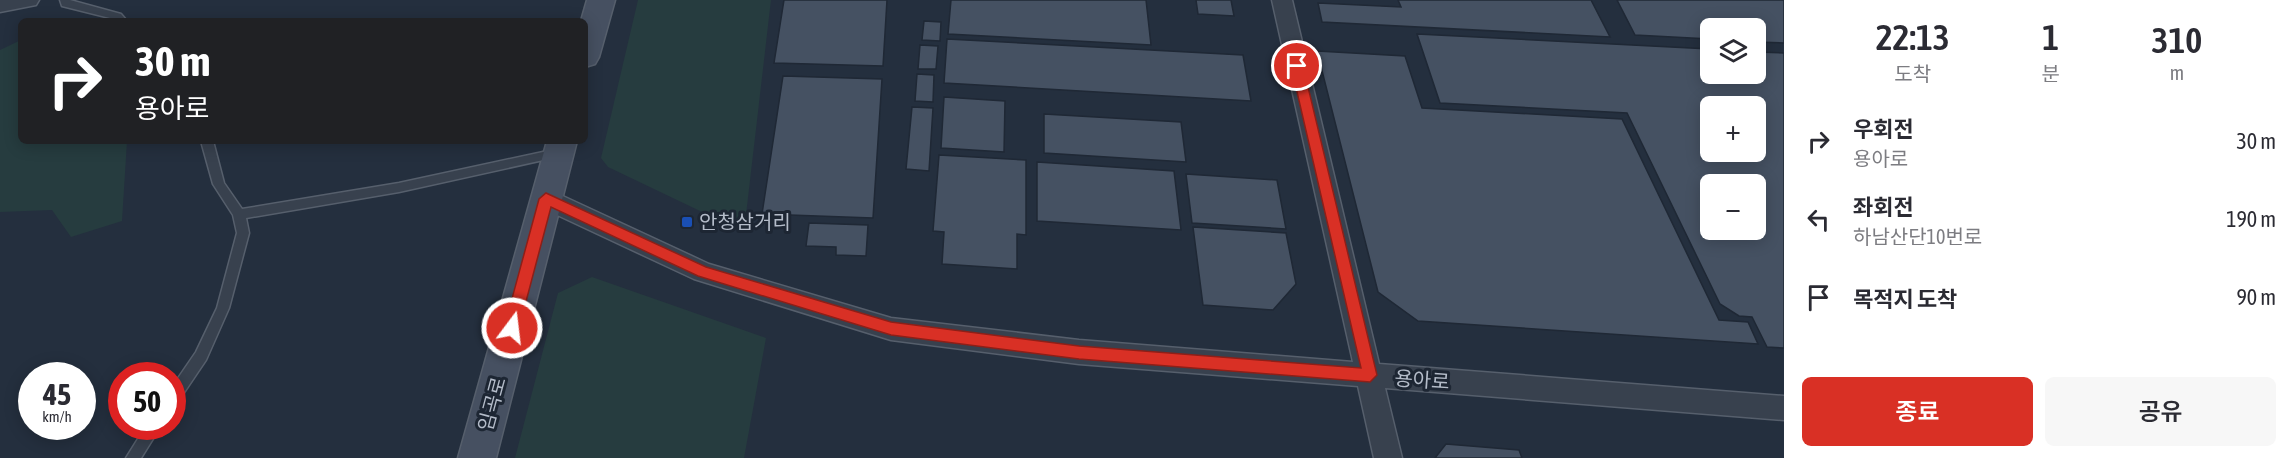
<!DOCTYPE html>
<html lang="ko">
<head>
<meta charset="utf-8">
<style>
	body { margin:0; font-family:"Asap Condensed","Noto Sans KR",sans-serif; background:#f7f7f7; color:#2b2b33; height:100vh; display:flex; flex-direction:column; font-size:22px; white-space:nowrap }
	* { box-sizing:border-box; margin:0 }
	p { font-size:20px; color:#7c7c81 }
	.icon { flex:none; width:33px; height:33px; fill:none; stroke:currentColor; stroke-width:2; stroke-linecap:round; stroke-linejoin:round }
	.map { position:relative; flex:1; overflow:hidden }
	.details { display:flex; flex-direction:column; background:#fff; width:510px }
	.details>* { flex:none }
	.banner { position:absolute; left:18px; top:18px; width:570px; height:126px; border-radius:9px; box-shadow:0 3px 15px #0003; background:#202124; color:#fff; overflow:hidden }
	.fabs { position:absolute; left:1700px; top:18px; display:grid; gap:12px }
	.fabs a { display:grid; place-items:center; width:66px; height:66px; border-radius:9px; background:#fff; box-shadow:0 3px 15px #0003; font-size:30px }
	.speed { position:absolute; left:18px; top:362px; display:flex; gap:12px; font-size:30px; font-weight:700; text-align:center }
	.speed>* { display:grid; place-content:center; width:78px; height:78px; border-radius:50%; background:#fff; box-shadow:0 3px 15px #0003; line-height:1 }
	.speed small { font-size:15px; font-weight:400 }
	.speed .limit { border:9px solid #d22; background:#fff; color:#111 }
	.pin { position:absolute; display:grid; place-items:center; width:51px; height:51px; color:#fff; margin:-26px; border:3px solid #fff; border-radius:50%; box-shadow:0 2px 6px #0007 }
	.me { position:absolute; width:66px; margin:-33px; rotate:15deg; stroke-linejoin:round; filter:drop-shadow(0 0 4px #0008) }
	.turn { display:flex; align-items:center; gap:21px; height:126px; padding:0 18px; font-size:27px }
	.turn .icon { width:78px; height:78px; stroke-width:2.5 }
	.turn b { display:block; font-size:42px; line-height:51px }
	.eta { display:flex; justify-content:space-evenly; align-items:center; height:102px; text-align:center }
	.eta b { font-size:36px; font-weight:600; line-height:42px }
	.button { display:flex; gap:12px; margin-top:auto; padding:12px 18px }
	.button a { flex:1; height:69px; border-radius:9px; background:#d93025; color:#fff; font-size:24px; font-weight:600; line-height:69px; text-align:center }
	.button a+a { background:#f7f7f7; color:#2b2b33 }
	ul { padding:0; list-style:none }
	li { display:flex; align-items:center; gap:18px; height:78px; padding:0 18px }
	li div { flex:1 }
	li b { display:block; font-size:22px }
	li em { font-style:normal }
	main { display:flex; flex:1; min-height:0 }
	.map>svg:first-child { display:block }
	.green { fill:#263c3f }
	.building { fill:#455162; stroke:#1f2835; stroke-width:1.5; fill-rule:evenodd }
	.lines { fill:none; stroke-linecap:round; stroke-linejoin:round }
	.service-casing { stroke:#565f6c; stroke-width:3 }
	.minor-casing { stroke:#565f6c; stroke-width:3 }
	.secondary-casing { stroke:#565f6c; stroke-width:3 }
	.service { fill:#38414e; fill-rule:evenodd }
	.minor { fill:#38414e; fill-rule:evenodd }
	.secondary { fill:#465061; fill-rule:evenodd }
	.route { fill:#d93025; stroke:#8d1f18; stroke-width:1.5 }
	.transit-dot { fill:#1a4fb4; stroke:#1d2633; stroke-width:2 }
	.labels { text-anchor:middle; stroke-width:6; stroke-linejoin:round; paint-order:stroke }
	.poi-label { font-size:20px; fill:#b4bcc9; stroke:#1d2633; text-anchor:start }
	.street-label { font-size:20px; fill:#b4bcc9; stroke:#1d2633 }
</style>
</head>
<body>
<main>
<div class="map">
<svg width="1784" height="458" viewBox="0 0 1784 458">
	<rect width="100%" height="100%" fill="#242f3e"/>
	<path class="green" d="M638,0H771L744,232L608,167L601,158Z
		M21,40V141H127L122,221L71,237L52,210L0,212V50Z
		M592,277L766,338L744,458H515L558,293Z"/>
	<path class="building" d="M784,0H887L883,66L774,63Z
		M951,0H1146L1151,45L948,34Z
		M1196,0H1231L1234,16L1198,14Z
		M1398,0H1591L1610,37L1322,22L1318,3L1401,7Z
		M1617,0H1784V43L1755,42V28H1710V39L1635,35Z
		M924,21L941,22L940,41L922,40Z
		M1417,34L1710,49V74H1755V52L1784,53V348L1767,347L1752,317L1739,316L1720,304L1627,113L1440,103ZM1710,106H1755V152H1710ZM1710,184H1755V230H1710Z
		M947,39L1243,55L1251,101L944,83Z
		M920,45L938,46L936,69H918Z
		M1317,51L1405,56L1422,108L1622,119L1719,320L1748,322L1758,344L1418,321L1378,292Z
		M917,74L934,75L933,102L915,101Z
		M783,76L882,79L873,218L762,214Z
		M944,97L1005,101L1004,152L941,148Z
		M912,107L933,108L929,171L906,169Z
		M1044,114L1181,122L1186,162L1044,153Z
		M939,155L1026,160V235L1017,234V269L942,264L944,232L933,231Z
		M1037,162L1174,171L1181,230L1037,221Z
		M1186,174L1277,180L1286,229L1192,223Z
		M809,223L868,225L866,256L836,255V247L806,246Z
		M1193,227L1286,233L1296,284L1273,310L1203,305Z
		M1446,444L1519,450L1522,458H1435Z"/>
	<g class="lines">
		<defs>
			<path id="service" d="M60,0H70L121,14L127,21H116L114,19L62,6Z
				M201,141H213L224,183L242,209L399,183L557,149L563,153L557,157L399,192L246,218L249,233L229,308L206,360L177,403L172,405V387L196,352L217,308L237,233L233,215L213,184Z
				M146,426H161L141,458H126Z"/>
			<path id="minor" d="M0,0H39L36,5L0,12Z
				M1272,0H1292L1379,364L1784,396V420L1385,388L1402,458H1374L1358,386L1079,364L891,340L694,279L538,206L534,199L538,192L546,190L554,192L709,264L891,318L1079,340L1353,362Z"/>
			<path id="secondary" d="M587,0H615L599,57L595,64L585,67V21H581Z
				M547,141H577L496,458H458Z"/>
		</defs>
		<use href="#service" class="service-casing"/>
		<use href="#minor" class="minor-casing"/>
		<use href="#secondary" class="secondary-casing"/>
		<use href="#service" class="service"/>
		<use href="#minor" class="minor"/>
		<use href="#secondary" class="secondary"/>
	</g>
	<path class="route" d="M1297,62L1303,66L1377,375L1370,382L1079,359L891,335L698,276L551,207L519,328L512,335L504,328L539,199L546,193L706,267L891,322L1079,346L1361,368L1291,66Z"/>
	<rect class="transit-dot" x="681" y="216" width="12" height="12" rx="3"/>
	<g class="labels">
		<g class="poi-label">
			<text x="699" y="229">안청삼거리</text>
		</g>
		<g class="street-label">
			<text transform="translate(1422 380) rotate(4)" y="7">용아로</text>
			<text transform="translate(492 404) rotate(-75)" y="7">임곡로</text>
		</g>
	</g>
</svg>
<div class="fabs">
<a><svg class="icon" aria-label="layers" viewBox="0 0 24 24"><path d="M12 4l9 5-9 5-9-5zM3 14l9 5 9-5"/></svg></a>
<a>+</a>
<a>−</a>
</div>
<div class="speed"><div>45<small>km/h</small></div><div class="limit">50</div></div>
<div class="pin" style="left:1297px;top:66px;background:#d93025"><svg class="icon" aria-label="arrive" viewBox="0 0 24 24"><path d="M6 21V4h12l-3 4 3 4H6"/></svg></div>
<svg class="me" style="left:512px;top:328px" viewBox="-20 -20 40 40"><circle r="17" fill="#d93025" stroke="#fff" stroke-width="3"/><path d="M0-11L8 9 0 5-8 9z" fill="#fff"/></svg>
<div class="banner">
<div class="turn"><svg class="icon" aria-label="right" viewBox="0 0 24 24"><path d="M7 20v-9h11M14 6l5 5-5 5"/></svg><div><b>30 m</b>용아로</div></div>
</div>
</div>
<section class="details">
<div class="eta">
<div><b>22:13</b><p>도착</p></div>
<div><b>1</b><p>분</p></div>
<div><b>310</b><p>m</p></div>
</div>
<ul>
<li><svg class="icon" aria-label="right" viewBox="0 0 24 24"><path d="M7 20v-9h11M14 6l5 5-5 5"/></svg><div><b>우회전</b><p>용아로</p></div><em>30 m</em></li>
<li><svg class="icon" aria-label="left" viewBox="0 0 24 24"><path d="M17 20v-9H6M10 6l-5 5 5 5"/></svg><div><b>좌회전</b><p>하남산단10번로</p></div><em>190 m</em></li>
<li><svg class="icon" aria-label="arrive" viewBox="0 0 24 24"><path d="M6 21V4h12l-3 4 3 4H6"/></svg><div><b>목적지 도착</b></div><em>90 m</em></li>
</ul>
<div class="button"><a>종료</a><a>공유</a></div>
</section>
</main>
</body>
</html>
